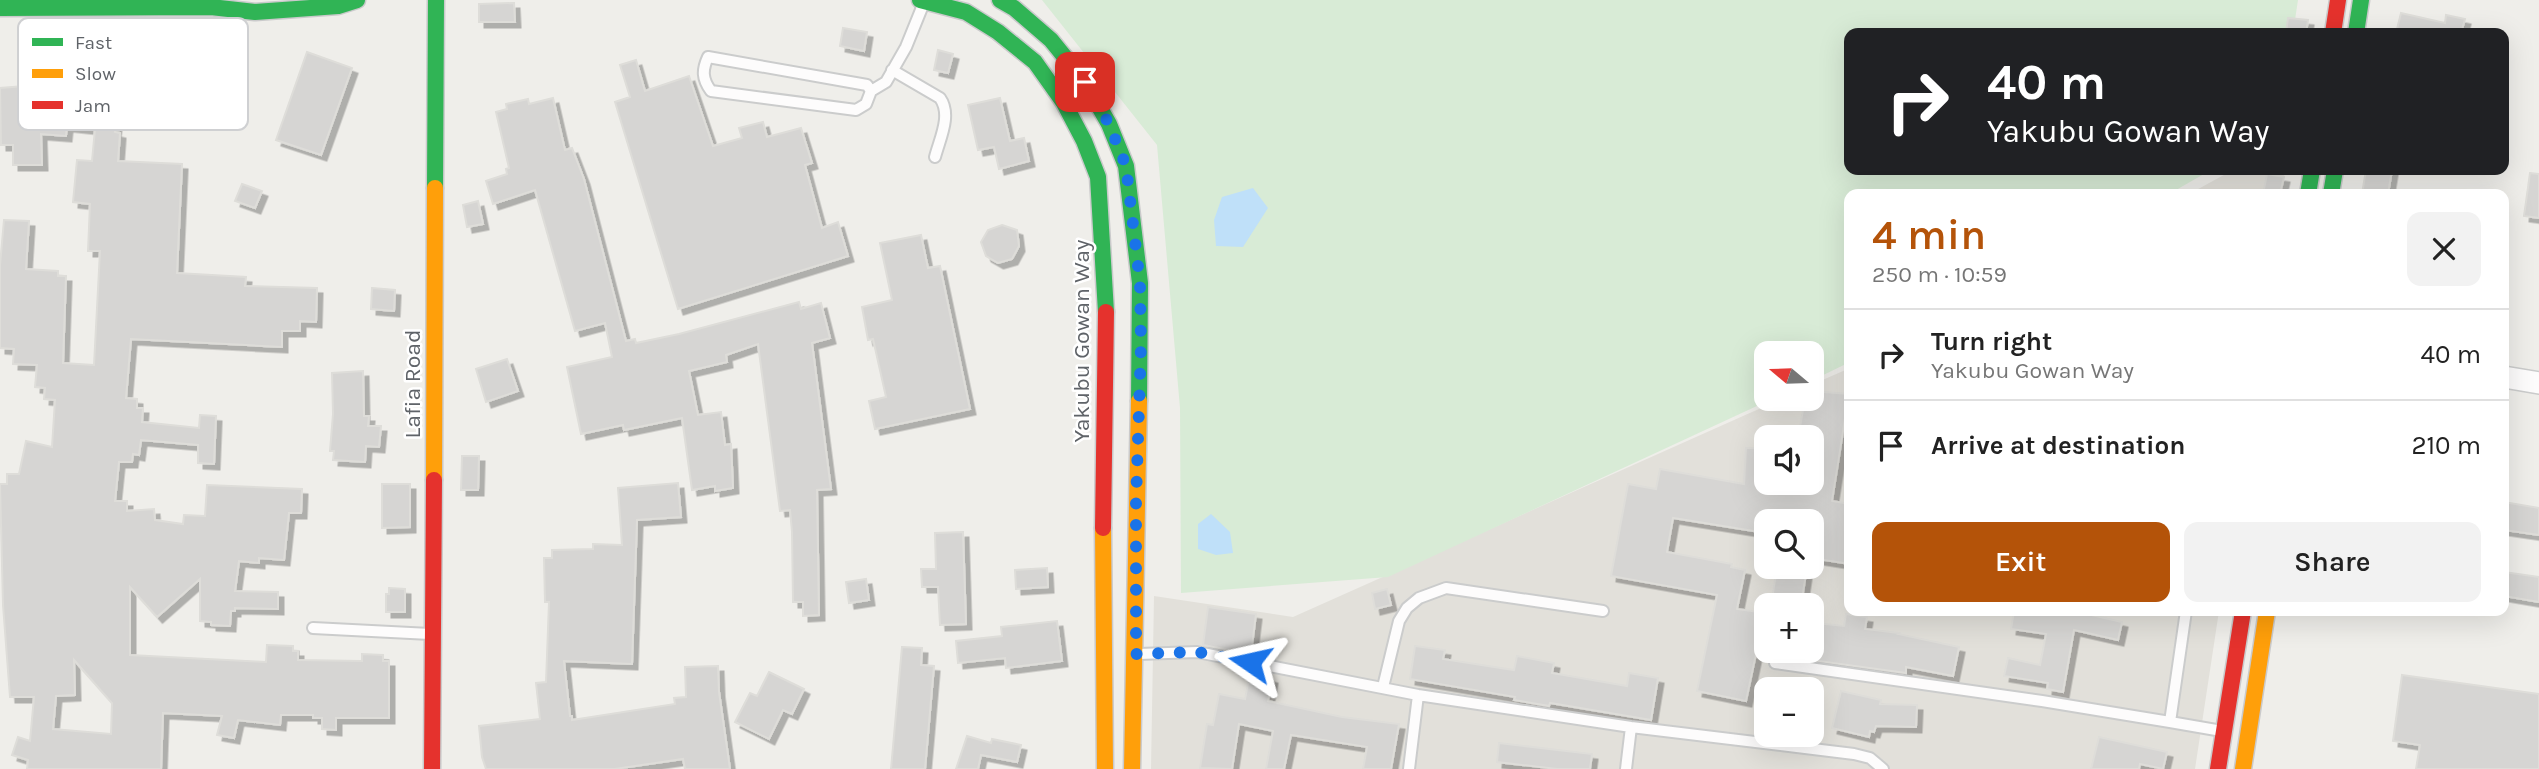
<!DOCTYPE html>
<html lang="en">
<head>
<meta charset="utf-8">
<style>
	body { margin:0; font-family:Karla,sans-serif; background:#f2f2f2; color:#222; height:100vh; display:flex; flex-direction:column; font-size:26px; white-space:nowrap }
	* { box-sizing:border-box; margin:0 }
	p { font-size:23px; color:#767676 }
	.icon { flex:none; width:38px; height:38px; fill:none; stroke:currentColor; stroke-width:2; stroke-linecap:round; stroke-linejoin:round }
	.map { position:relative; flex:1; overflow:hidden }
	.panel { position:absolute; left:1844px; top:189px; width:665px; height:427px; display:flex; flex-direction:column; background:#fff; border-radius:14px; box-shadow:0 7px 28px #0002 }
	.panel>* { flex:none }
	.banner { position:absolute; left:1844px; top:28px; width:665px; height:147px; border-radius:14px; box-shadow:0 7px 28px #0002; background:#202124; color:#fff; overflow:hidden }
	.needle { width:46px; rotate:289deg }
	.buttons { position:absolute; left:1754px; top:341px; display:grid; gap:14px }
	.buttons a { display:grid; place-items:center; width:70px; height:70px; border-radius:14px; background:#fff; box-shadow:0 7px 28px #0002; font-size:35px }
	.pin { position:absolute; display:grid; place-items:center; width:60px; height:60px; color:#fff; margin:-30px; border-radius:14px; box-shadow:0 4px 10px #0006 }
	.me { position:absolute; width:77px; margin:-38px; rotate:281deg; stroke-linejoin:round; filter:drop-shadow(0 0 5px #0008) }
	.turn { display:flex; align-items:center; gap:24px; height:147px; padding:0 28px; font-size:32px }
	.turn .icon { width:91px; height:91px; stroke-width:2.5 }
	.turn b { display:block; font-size:49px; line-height:60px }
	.round { display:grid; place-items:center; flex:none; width:74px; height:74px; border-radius:14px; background:#f2f2f2 }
	.headline { display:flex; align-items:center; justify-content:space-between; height:119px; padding:0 28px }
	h1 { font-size:42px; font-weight:600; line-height:52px; color:#b45309 }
	.cta { display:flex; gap:14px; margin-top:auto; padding:14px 28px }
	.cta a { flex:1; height:80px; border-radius:14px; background:#b45309; color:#fff; font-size:28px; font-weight:600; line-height:80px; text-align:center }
	.cta a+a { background:#f2f2f2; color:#222 }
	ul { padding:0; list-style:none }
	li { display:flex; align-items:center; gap:21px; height:91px; padding:0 28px; border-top:2px solid #e0e0e0 }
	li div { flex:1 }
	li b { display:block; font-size:26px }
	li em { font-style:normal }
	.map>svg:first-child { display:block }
	.education { fill:#e2e0da; fill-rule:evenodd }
	.green { fill:#d8ebd6 }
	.water { fill:#bfe0f9 }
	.building { fill:#d6d5d3; stroke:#deddd9; stroke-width:2; fill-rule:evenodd; filter:url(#shadow) }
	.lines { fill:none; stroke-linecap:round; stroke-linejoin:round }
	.lane-casing { stroke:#cbcccc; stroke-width:14 }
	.street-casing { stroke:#cbcccc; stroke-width:24 }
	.fast-casing { stroke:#cacacb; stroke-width:19 }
	.slow-casing { stroke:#cacacb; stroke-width:19 }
	.jam-casing { stroke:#cacacb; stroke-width:19 }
	.lane { stroke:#fdfcfc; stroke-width:10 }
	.street { stroke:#fdfcfc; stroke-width:21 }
	.fast { stroke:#30b455; stroke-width:16 }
	.slow { stroke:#ff9f0a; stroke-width:16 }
	.jam { stroke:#e5322d; stroke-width:16 }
	.route { stroke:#1a73e8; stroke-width:12; stroke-dasharray:0 21.6 }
	.labels { text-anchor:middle; stroke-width:5; stroke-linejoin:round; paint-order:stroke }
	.street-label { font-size:23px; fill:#5f6368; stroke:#fff }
	.key { fill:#fff; stroke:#cfd0d2; stroke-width:2 }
	.key-label { font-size:19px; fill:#5f6368 }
</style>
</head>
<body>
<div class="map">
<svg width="2539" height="769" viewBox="0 0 2539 769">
	<defs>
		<filter id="shadow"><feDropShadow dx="5.5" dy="5.5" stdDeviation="0" flood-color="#0004"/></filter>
	</defs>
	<rect width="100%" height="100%" fill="#efeeea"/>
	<path class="education" d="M2233,170H2285L2282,194H2189Z
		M1850,368V611H2219L2195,769H1151L1154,596L1293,617L1781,399H1811V385ZM1766,438H1811V483H1766ZM1766,522H1811V567H1766ZM1766,606H1811V651H1766ZM1766,690H1811V735H1766Z"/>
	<path class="green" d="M1042,0H2298L2293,33H1850V170H2211L2169,194H1850V362L1811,381V354H1766V399H1772L1388,577L1181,593L1180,408L1157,145Z"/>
	<path class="water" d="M1253,188L1268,208L1243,247L1216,246L1214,220L1222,197Z
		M1211,514L1230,532L1233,553L1216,555L1198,549V524Z"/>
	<path class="building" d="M514,3L515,22H479V4Z
		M2401,13L2445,23L2446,15L2465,19L2461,33H2396Z
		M2288,18L2308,20L2306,33H2286Z
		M843,28L867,32L864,51L840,46Z
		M938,50L953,54L948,73L934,70Z
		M307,52L352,68L321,155L276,140Z
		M636,60L645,91L689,76L713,146L742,138L739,128L763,122L767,137L801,128L812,163L805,165L822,228L838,222L848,256L678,309L615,102L630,97L620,65Z
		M50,84L49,88L85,91L83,105L118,109L115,132L120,133L118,161L182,164L177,273L246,277L245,286L317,288L316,322L300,321V331H282V347L131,339L126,398L137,399V408H143L142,422L199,428L200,415L216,416L214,464L198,463V445L141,440L139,455L133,454L132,462H119L115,501H127V511L154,509L155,520L183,524L184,515L205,516L207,485L302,489L301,513H289L284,560L259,558V563L239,561L235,591L278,592V609L235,608V611H231L230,626L211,625V622L200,621V579L157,617L130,587V655L266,662L267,645L293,646V651H298V660L362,661V654L383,655V661H389V718H336V730L322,729V718H313V715H281L280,725L238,720L234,738L217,735L222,716L163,713L161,769H27L28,760L12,755L18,737L30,741L34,697H10L3,605L0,484H7V474H19L26,441L52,447L55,400L44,399L45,388L35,387L37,365L13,364L14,349L0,348V265L4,220L29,221L26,269L58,271V276H66L63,363L94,365L100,251H88L90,204L73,202L77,160L92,161L95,129L67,126L66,136L41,134L42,165H13V145H1L0,88ZM74,660L112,703L111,734L53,729L56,696L75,695Z
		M553,98L565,150L572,148L584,179L626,341L635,339L636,343L679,334L799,302L801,309L821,303L830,338L812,343L831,489L817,490L819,615L803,616V602H793L792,532L790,510L780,511L758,344L726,355L727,362L689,371L698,415L721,412L725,445L731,444L733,488L715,491V486L692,490L682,418L624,430L623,425L581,434L567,367L612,357L605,323L575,331L535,190L493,204L486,181L507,174L506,169L509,168L496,112L507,109L506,104L528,99L529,104Z
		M1000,98L1010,141L1024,138L1029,161L999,169L994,147L978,150L968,105Z
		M2366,170H2392L2388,194H2362Z
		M2530,173L2539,174V218L2524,216Z
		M2267,174L2284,177L2280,194H2263Z
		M242,184L262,191L255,208L235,201Z
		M478,201L483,224L467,227L463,205Z
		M1002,225L1017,230L1019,246L1012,259L998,263L986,256L981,242L988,230Z
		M921,235L928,268L940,266L970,409L875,429L869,401L886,397L873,339L868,340L862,307L892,300L880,243Z
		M372,288L395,290L394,311L371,309Z
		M507,359L518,391L486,402L476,369Z
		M363,371L364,416H369L368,426H381L379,447L366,446L365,462L333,460L334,451H330L333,414L332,373Z
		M1811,391L1850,394V420L1845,419L1832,501L1850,504V564L1811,558V522H1766V533L1673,518L1667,552L1732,564L1731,567L1745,570L1737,609L1766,613V655L1756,654L1746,701L1697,691L1717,595L1611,576L1628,484L1656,489L1660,469L1744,484L1746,448H1761L1758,487L1789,493L1791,483H1811V438H1798L1805,399H1811Z
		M462,456H479L478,490H461Z
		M678,483L681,517L637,520L632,664L564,661L570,716H572V720L675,704L674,698L686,697L685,667L718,666L719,692L730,769H685L683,759L615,769H486L482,757L479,726L540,719L536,683L546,682L549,602H545L544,558H552V550L593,549V544L622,545L618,488Z
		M382,484H410V527L382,528Z
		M2504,502L2539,508V535L2504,530Z
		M963,532L966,624L940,625L938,587H922L921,569H936L935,533Z
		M1777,567H1807L1801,606H1771Z
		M1047,568L1048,587L1016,589L1015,570Z
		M2504,572L2539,577V602L2504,596Z
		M866,579L869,600L849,603L846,582Z
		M389,588L405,589V612H386V594H389Z
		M1387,589L1391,605L1375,609L1372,593Z
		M1208,607L1256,614L1251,654L1203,645Z
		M2014,611H2074L2122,622L2118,640L2074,630L2063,692L2047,689L2048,683L2004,676L2008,658L2040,665L2046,634L2011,629Z
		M1846,614L1867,617L1865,629L1899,633L1898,634L1959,647L1953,676L1906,667V673L1811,660L1816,623L1844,626Z
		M1057,621L1062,661L1006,668L1005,658L958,663L956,641L1002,636L1001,627Z
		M1415,646L1445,650L1443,659L1514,670L1517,656L1554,663L1552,673L1627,686L1629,673L1658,678L1651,720L1550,703L1549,706L1514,700L1515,697L1410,679Z
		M902,647L922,648L921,665L934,666L925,769H891Z
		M769,672L804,689L792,714L783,710L769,739L735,722L750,693L757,696Z
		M1250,673L1272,678L1268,701L1342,717L1399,724L1391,769H1363L1367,747L1291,735L1284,769H1266L1273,731L1239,724L1232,769L1200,768L1207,724L1213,725L1219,694L1245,699Z
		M2402,675L2539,694V769H2416L2420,745L2393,741Z
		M1841,691L1881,700L1880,704L1917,705L1916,727L1876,726L1874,732L1870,731L1869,737L1832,728Z
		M967,736L991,743L992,739L1021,745L1017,762L981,755L978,769H956Z
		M2099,737L2167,752L2163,769L2140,764L2139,769H2091Z
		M1499,743L1592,754L1590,769H1557L1497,762Z"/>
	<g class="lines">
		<defs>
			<path id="lane" d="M892,70L940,98C952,115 940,138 935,157
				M871,91L866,104L856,110L711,91C702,79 702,70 708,57L867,85L871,91L886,82L906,47L923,5
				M313,628L430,634
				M1139,654L1197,652L1418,695L1631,727L1854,754L1870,758L1883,769
				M1775,663L2042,701L2170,722L2186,611
				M1383,687L1399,621L1407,608L1419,598L1446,588L1603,611
				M2170,722L2222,731
				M1409,769L1418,695
				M1626,769L1631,727"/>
			<path id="street" d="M2504,377L2539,383"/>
			<path id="fast" d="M920,0L966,12L998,32L1035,62L1064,103L1084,141L1098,177L1106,312
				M1000,0L1014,8L1051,40L1085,82L1109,124L1126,166L1140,283L1139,401
				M0,8L211,7L255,12L338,6L357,0
				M2356,33L2361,0
				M435,188L436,0
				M2308,194L2312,170
				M2331,194L2335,170"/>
			<path id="slow" d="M434,480L435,188
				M1103,528L1105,769
				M1132,769L1139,401
				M2243,769L2267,611"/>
			<path id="jam" d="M2333,33L2338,0
				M1103,528L1106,312
				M432,769L434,480
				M2218,769L2243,611"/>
		</defs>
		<use href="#lane" class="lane-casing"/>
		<use href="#street" class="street-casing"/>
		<use href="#fast" class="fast-casing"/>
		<use href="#slow" class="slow-casing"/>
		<use href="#jam" class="jam-casing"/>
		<use href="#lane" class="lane"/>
		<use href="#street" class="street"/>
		<use href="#fast" class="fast"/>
		<use href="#slow" class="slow"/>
		<use href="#jam" class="jam"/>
	</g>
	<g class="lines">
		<path class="route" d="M1085,82L1109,124L1126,166L1140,283L1141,345L1136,502V654L1197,652L1250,662"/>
	</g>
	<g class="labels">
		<g class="street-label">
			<text transform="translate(1081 341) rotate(-90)" y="8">Yakubu Gowan Way</text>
			<text transform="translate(412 384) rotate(-90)" y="8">Lafia Road</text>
		</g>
	</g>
	<rect x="18" y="18" width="230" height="112" rx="10" class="key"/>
	<rect x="32" y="38" width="31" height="8" fill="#30b455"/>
	<rect x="32" y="69" width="31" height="9" fill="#ff9f0a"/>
	<rect x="32" y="101" width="31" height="8" fill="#e5322d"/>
	<g class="key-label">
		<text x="75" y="49">Fast</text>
		<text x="75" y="80">Slow</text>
		<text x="75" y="112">Jam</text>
	</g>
</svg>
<div class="buttons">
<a><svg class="needle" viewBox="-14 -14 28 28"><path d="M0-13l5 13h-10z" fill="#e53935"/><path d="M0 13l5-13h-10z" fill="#767676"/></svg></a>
<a><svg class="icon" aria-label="sound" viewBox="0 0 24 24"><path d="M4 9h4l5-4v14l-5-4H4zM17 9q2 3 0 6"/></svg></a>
<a><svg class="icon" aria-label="search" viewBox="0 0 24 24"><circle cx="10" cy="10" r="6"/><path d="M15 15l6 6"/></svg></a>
<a>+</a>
<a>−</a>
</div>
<div class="pin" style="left:1085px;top:82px;background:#d93025"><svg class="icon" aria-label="arrive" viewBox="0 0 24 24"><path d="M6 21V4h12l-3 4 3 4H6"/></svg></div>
<svg class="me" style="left:1250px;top:662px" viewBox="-20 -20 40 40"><path d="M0-17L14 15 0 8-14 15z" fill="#1a73e8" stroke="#fff" stroke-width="4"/></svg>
<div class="banner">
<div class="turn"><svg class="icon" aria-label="right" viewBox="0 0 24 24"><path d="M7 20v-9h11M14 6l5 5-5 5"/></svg><div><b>40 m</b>Yakubu Gowan Way</div></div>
</div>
<section class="panel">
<div class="headline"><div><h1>4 min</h1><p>250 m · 10:59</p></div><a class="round"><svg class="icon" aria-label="close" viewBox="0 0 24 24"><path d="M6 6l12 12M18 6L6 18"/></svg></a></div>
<ul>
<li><svg class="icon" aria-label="right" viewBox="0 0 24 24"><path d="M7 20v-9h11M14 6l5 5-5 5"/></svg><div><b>Turn right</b><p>Yakubu Gowan Way</p></div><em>40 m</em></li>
<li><svg class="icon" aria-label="arrive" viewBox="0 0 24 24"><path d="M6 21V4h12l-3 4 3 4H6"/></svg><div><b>Arrive at destination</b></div><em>210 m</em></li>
</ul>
<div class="cta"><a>Exit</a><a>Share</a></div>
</section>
</div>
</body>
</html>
